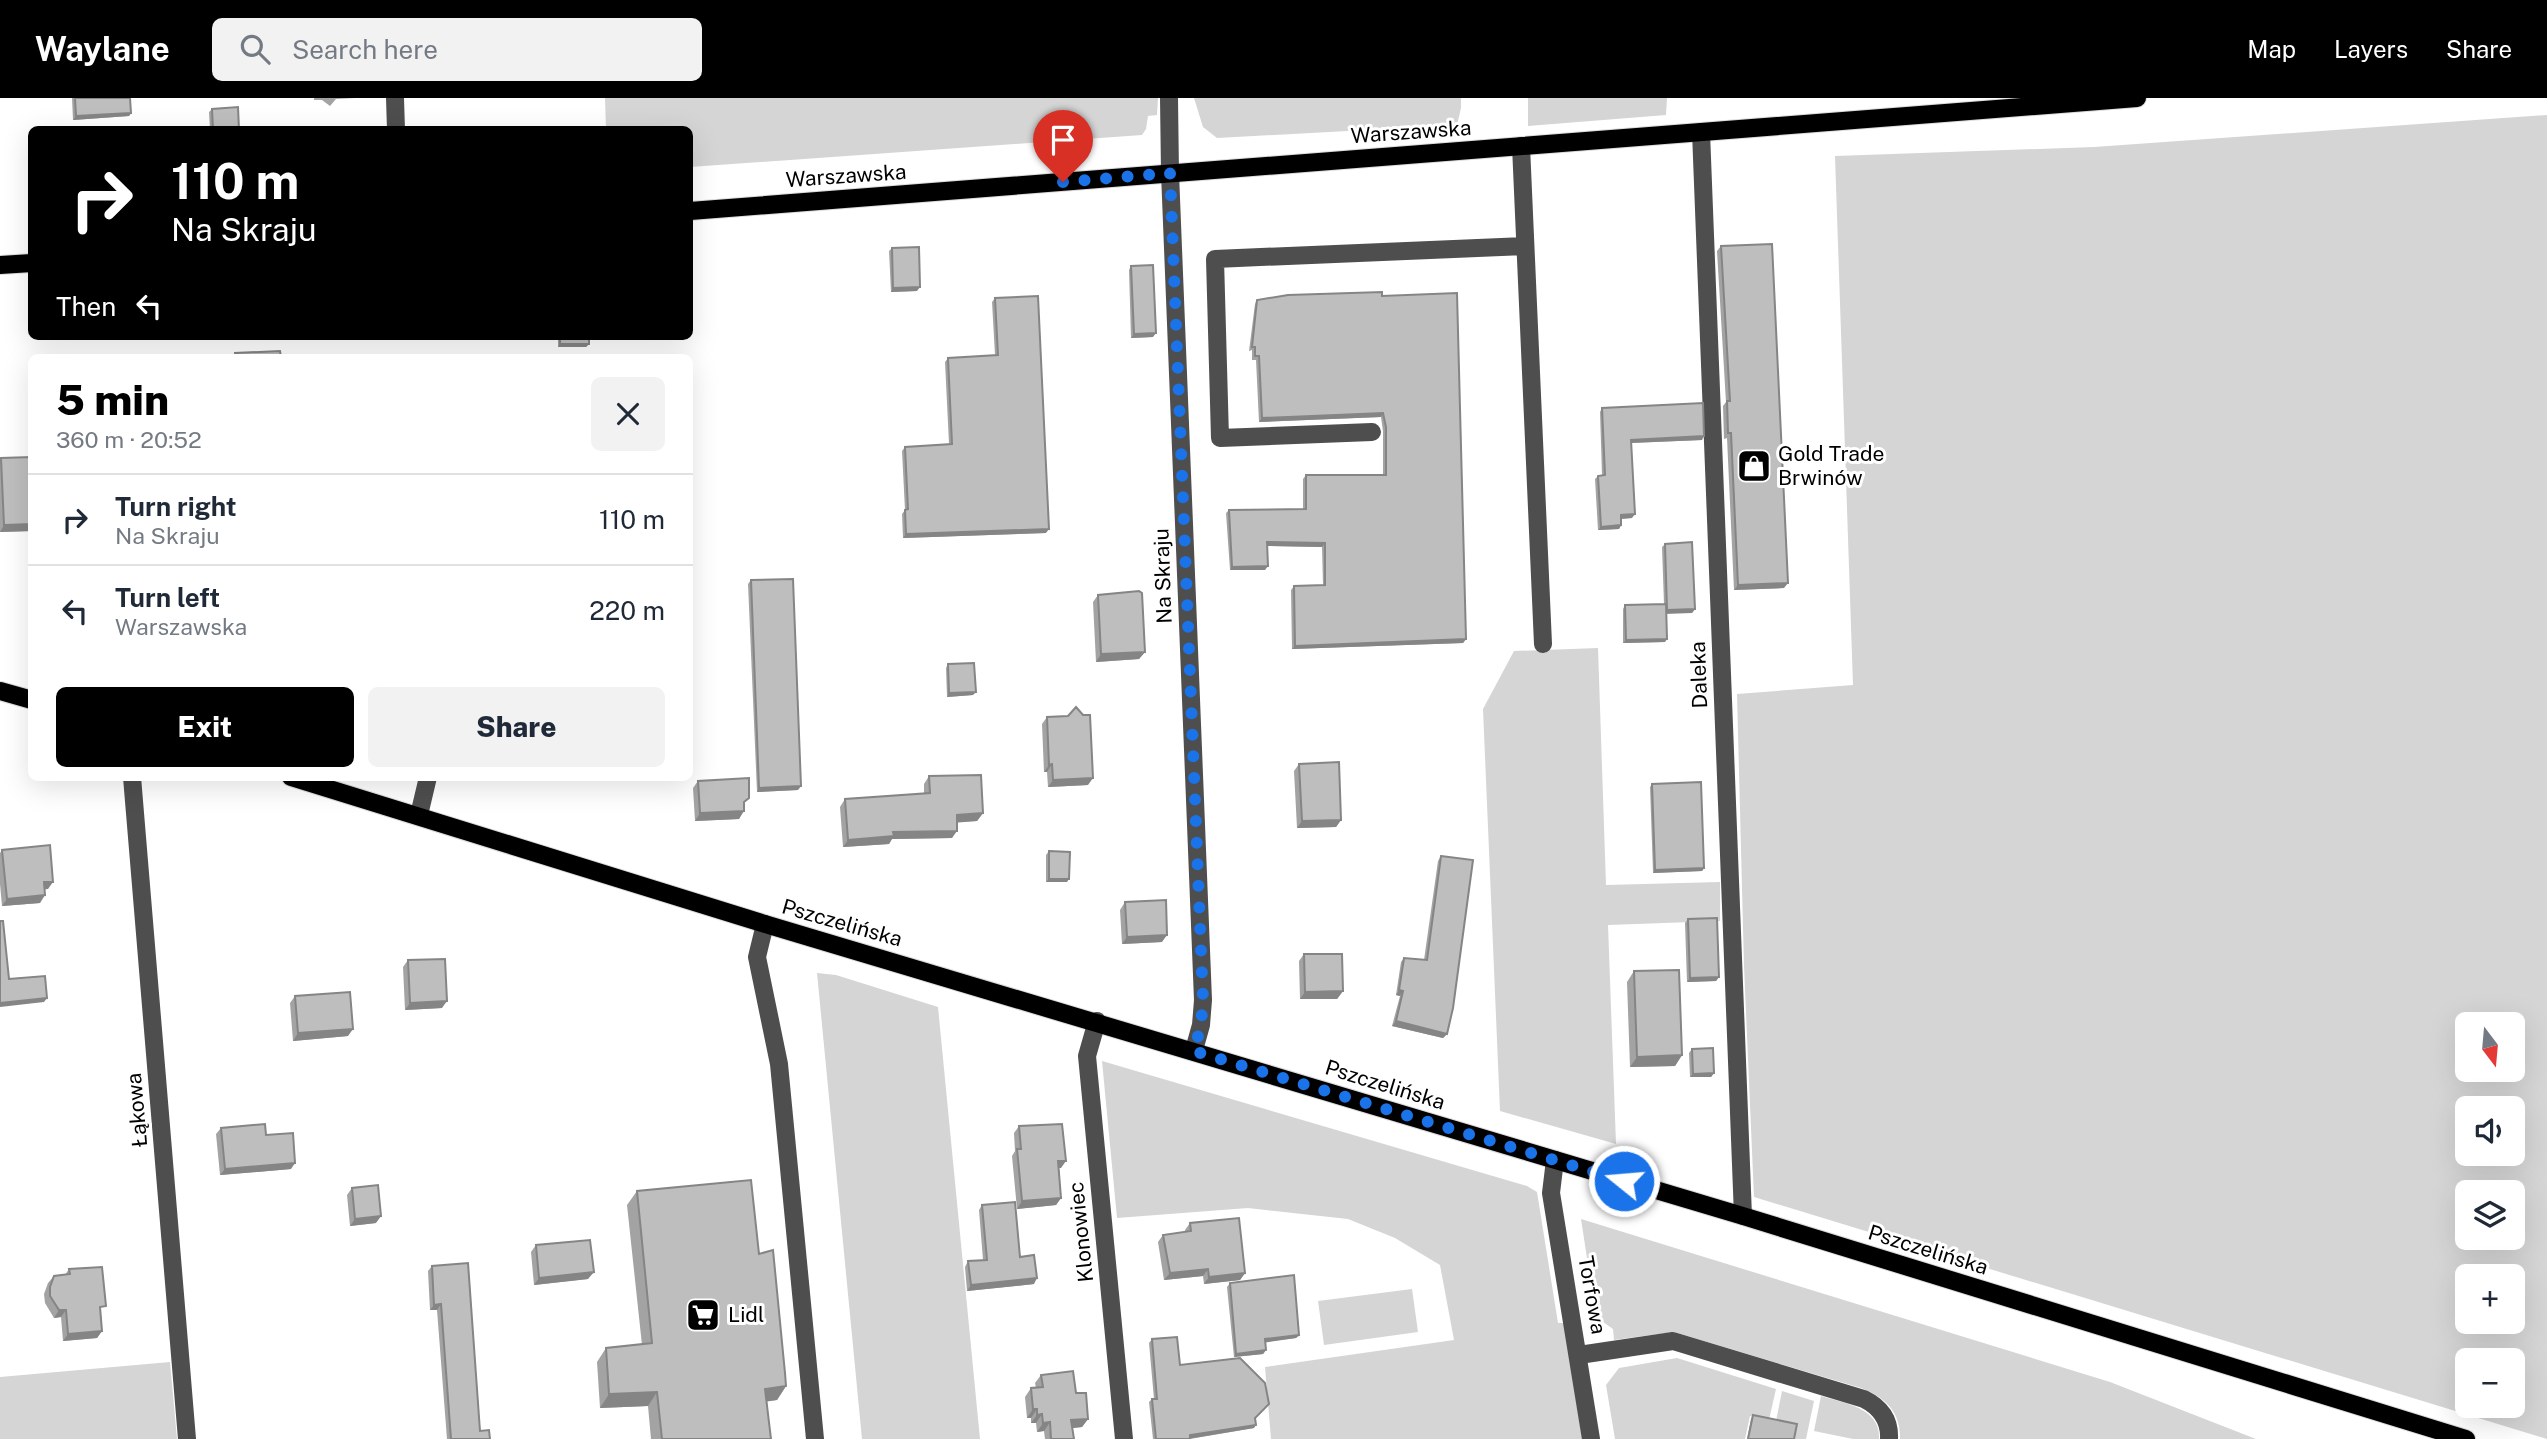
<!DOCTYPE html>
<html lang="en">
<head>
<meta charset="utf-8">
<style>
	body { margin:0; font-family:"Public Sans",sans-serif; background:#f2f2f3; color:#1f2937; height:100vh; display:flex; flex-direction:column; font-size:26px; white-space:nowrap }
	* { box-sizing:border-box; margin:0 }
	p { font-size:23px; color:#747a83 }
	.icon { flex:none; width:38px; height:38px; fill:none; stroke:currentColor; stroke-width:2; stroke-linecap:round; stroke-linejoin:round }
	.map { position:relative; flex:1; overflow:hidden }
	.panel { position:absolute; left:28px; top:256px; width:665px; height:427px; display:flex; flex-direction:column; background:#fff; border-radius:10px; box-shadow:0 7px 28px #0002 }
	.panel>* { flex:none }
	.guide { position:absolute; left:28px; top:28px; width:665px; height:214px; border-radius:10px; box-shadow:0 7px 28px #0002; background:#000; color:#fff; overflow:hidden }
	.needle { width:46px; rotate:164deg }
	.fabs { position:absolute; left:2455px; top:914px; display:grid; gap:14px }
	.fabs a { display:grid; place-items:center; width:70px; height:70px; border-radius:10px; background:#fff; box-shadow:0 7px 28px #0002; font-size:35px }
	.pin { position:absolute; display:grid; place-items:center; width:60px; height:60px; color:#fff; margin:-72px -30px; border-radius:50% 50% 50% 0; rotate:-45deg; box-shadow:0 0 7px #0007 }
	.pin .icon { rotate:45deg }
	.me { position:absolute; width:77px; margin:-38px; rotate:287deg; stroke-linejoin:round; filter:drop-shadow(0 0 5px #0008) }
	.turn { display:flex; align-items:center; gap:24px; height:147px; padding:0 28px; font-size:32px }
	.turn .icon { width:91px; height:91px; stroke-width:2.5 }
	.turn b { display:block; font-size:49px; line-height:60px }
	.then { display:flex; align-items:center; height:66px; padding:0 28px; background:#0003; gap:14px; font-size:26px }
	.round { display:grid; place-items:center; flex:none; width:74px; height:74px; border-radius:10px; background:#f2f2f3 }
	.overview { display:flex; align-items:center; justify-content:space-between; height:119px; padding:0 28px }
	h1 { font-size:42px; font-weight:800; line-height:52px; color:#000 }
	.action { display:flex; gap:14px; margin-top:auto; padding:14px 28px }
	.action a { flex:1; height:80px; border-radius:10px; background:#000; color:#fff; font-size:28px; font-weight:800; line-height:80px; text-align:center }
	.action a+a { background:#f2f2f3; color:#1f2937 }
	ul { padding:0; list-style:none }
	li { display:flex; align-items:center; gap:21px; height:91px; padding:0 28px; border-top:2px solid #e0e1e3 }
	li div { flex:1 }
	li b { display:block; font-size:26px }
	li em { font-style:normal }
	header { display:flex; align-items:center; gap:42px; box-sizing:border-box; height:98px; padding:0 35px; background:#000; color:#fff }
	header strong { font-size:33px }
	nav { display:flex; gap:38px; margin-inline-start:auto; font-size:24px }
	.search { width:490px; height:63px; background:#f2f2f3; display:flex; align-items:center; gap:18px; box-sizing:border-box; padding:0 24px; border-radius:10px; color:#747a83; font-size:26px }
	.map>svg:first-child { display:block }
	.green { fill:#d5d5d5; fill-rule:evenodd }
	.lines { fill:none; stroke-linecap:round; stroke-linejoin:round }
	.major-casing { stroke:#dbdbdb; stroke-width:20 }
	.minor { stroke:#4e4e4e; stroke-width:18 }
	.major { stroke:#000; stroke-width:18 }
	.wall { fill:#a3a3a3 }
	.shaded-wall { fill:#858585 }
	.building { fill:#bebebe; stroke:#858585; stroke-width:2 }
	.route { stroke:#1a73e8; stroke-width:12; stroke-dasharray:0 21.6 }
	.labels { text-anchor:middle; stroke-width:6; stroke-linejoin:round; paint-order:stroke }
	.street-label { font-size:21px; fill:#000; stroke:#fff }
	.poi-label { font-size:21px; fill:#000; stroke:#fff; text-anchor:start }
</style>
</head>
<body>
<header>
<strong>Waylane</strong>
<div class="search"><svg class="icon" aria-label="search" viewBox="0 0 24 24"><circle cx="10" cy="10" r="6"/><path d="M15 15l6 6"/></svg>Search here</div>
<nav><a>Map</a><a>Layers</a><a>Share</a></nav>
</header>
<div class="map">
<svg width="2547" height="1341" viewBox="0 0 2547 1341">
	<rect width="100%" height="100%" fill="#fff"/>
	<path class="green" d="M605,0H1158L1157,17L1148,18L1146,31L1142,37L690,69V32L606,31Z
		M1194,0H1461V10L1457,27L1217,40L1203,29Z
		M1528,0H1667L1666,17L1528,28Z
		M2547,17V1341L1754,1099L1744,868L1737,596L1853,587L1835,58L2094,49ZM2468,926H2513V971H2468ZM2468,1010H2513V1055H2468ZM2468,1094H2513V1139H2468ZM2468,1178H2513V1223H2468ZM2468,1262H2513V1307H2468Z
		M1598,550L1606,787L1720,784V823L1608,827L1616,1046L1500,1013L1483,611L1514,553Z
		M817,875L836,877L938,909L980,1341H862Z
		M1102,963L1527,1088L1537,1094L1558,1225H1564L1582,1341H1271L1265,1269L1454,1242L1440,1167L1395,1140L1348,1121L1248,1110L1117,1120Z
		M1581,1121L2110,1284L2256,1341H1900C1901,1314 1885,1299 1861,1290L1674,1234L1614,1242L1613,1231L1596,1219Z
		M1412,1191L1418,1234L1324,1247L1318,1203Z
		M1677,1260L1776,1291L1769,1322L1750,1318L1745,1341H1615L1606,1287L1619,1270Z
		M170,1264L177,1341H0V1279Z
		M1782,1293L1814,1303L1806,1341H1794L1796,1328L1776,1323Z
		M1821,1298C1844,1305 1881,1310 1879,1341H1853L1814,1333Z"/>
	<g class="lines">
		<defs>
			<path id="major" d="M690,113L2137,0
				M0,167L32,165
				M0,593L32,602
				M291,679L765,826L1743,1118L2466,1341"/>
		</defs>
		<use href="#major" class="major-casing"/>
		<path class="minor" d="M395,0L396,32
			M1169,0L1170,75L1203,902L1201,927L1194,952
			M1701,34L1743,1118
			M1521,48L1543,546
			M1372,334L1220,340L1215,161L1525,148
			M132,679L187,1341
			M419,717L428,679
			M765,826L757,859L779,966L815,1341
			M1097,923L1087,958L1124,1341
			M1555,1062L1551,1095L1591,1341
			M1579,1257L1673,1243L1864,1301C1880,1309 1890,1322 1889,1341"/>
		<use href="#major" class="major"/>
	</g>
	<path class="wall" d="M72,0H130L131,15L129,18L73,22Z
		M314,0H355L336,1L330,8L322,2H314Z
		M212,11L239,32H210L209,14Z
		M1721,148L1784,490L1734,492L1727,340L1724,341L1723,308L1726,304L1717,153Z
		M892,150L917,193L891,194L889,153Z
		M1131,168L1153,239L1131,240L1129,172Z
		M1382,198L1466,541L1463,545L1292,551L1291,492L1294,488L1323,487L1322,449L1267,448L1265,472H1230L1226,415L1229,412L1303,411V381L1306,377H1383V333L1381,319L1259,324L1256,262H1252V252L1249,253L1255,206L1257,202Z
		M995,200L1046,435L903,440L902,416L905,412L902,353L905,349L949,346L945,264L948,260L995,257L992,204Z
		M558,238H589V246L586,249H558Z
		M1602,310L1702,342L1631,345L1632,420L1621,421V427L1619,431L1598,432L1595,381L1598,378L1602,377L1600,314Z
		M1,360L32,433L0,434V362Z
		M1665,446L1695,511L1692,515H1667L1665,544L1623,545V511L1625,507L1664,506L1662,449Z
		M751,482L798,692L757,694L748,486Z
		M1098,497L1145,554L1139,561L1096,564L1093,504Z
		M948,566L973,597L947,599L946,570Z
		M1047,619L1088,687L1048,689L1047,674H1044L1042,626Z
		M1299,666L1341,722L1336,729L1297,730L1294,673Z
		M929,678L983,715L977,723L957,724L952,740L892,741L889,746L843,749L840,709L845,701L924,696V686Z
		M698,683L744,708L739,721L695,723L693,690Z
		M1652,686L1704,770L1702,773L1653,775L1650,689Z
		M2,752L48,791H44L40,805L2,808L0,786V755Z
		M1049,753L1067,784H1046V757Z
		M1441,758L1447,936L1443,940L1392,928L1400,898L1396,897L1401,864L1404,860L1424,862L1438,763Z
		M1125,804L1162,844L1122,846L1120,812Z
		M1688,821L1719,879L1716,883L1687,884L1685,825Z
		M1304,856L1343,893L1337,901H1300L1299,863Z
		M408,862L442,910L405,912L403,869Z
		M1634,873L1682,957L1675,968L1630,969L1627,884Z
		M295,898L348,938L293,943L290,905Z
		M1692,951L1714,975L1711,979H1690L1689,955Z
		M1019,1028L1061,1070H1059L1061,1100L1056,1107L1017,1111L1012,1058L1015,1053L1014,1035Z
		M221,1030L266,1037L291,1071L220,1077L216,1036Z
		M352,1090L376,1125L350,1128L347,1097Z
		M637,1093L759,1156L786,1288L777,1302L767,1303L771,1341H651L648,1308L600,1310L597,1264L606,1250L642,1247L627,1107Z
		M982,1107L1020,1159L1034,1186L967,1193L965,1169L968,1163L983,1162L979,1112Z
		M1190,1125L1245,1175L1240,1182L1204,1186L1203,1178L1164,1182L1158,1144L1163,1137L1185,1134V1132Z
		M536,1147L588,1181L534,1187L531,1154Z
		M432,1168L480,1333L490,1341H447L437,1212H430L428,1173Z
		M69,1171L101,1215L102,1233L97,1240L63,1243L61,1219L54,1220L45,1205L44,1196L48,1185L54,1178L65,1177Z
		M1230,1185L1299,1237L1296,1240L1265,1244L1266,1252L1263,1256L1234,1259L1227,1189Z
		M1152,1241L1180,1267L1269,1306L1255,1321L1254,1330L1190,1341H1153L1149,1304L1152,1301H1154L1149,1245Z
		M1041,1277L1076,1295L1088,1321L1082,1329L1072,1330L1074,1341H1045L1044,1333L1037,1334L1036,1325H1031V1320H1027L1025,1299L1031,1290H1036L1035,1285Z
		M1753,1317L1794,1341H1747L1751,1321Z"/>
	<path class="shaded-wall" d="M131,15L129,18L73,22L76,18Z
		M920,189L917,193L891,194L893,190Z
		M1156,235L1153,239L1131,240L1134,236Z
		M560,246H589L586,249H558Z
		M1383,315L1381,319L1259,324L1262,320Z
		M1704,338L1702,342L1629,345L1631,342Z
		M1635,416L1632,420L1618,421L1621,417Z
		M32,426V433L0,434L4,427Z
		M1621,427L1619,431L1598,432L1601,429Z
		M1049,431L1046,435L903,440L906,436Z
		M1267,444L1325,445L1322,449L1265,448Z
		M1268,468L1265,472H1230L1232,469Z
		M1788,485L1784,490L1734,492L1738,487Z
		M1695,511L1692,515L1664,516L1667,512Z
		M1466,541L1463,545L1292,551L1295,548Z
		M1667,541L1665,544L1623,545L1626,542Z
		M1145,554L1139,561L1096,564L1101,556Z
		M976,594L973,597L947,599L949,595Z
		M1052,666L1047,674H1044L1049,667Z
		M1093,680L1088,687L1048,689L1053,682Z
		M801,688L798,692L757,694L759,690Z
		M744,713L739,721L695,723L700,715Z
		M983,715L977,723L952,725L957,717Z
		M1341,722L1336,729L1297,730L1302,723Z
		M957,733L952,740L892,741L889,746L843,749L848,742L893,734Z
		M1704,770L1702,773L1653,775L1655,772Z
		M1049,781H1069L1067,784H1046Z
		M44,784H53L48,791L39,792Z
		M45,797L40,805L2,808L7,801Z
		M1167,837L1162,844L1122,846L1127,839Z
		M1719,879L1716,883L1687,884L1690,880Z
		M1399,892L1403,893L1400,898L1396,897Z
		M1343,893L1337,901H1300L1305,894Z
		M47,900L44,904L0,909V905Z
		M447,903L442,910L405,912L410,905Z
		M1396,923L1447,936L1443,940L1392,928Z
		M353,931L348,938L293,943L298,935Z
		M1682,957L1675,968L1630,969L1637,959Z
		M1714,975L1711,979H1690L1693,976Z
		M1058,1063H1066L1061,1070H1053Z
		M295,1065L291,1071L220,1077L225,1071Z
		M1061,1100L1056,1107L1017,1111L1022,1103Z
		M381,1118L376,1125L350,1128L355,1121Z
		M1208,1171L1203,1178L1164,1182L1170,1175Z
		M594,1174L588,1181L534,1187L539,1180Z
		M1245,1175L1240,1182L1204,1186L1209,1179Z
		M1037,1180L1034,1186L967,1193L971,1187Z
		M441,1206L437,1212H430L434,1207Z
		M59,1212H66L61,1219L54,1220Z
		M102,1233L97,1240L63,1243L68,1236Z
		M1299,1237L1296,1240L1262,1245L1265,1241Z
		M1266,1252L1263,1256L1234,1259L1236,1256Z
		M786,1288L777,1302L756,1305L765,1291Z
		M657,1294L648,1308L600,1310L609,1296Z
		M1033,1311H1037L1031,1320H1027Z
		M1042,1316L1036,1325H1031L1037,1317Z
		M1088,1321L1082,1329L1065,1331L1071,1322Z
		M1050,1324L1044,1333L1037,1334L1043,1325Z
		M1256,1327L1254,1330L1187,1341L1190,1337Z"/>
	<path class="building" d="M75,0H130L131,15L76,18Z
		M238,9L239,32H213L212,11Z
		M1772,146L1788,485L1738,487L1731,335H1728L1727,303H1730L1721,148Z
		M919,149L920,189L893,190L892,150Z
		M1153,167L1156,235L1134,236L1131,168Z
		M1382,194V198L1457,195L1466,541L1295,548L1294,488L1325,487V445L1267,444L1268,468L1232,469L1229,412L1306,411V377H1386V329L1383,315L1262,320L1259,258H1255V249H1252L1257,202L1288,197Z
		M1038,198L1049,431L906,436L905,412L908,411L905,349L952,346L948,260L998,257L995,200Z
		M560,238H589V246H560Z
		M280,253L281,259H235V255Z
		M1703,305L1704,338L1631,342L1635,416L1621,417V427L1601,429L1598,378L1605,377L1602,310Z
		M32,359V426L4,427L1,360Z
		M1692,444L1695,511L1667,512L1665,446Z
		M793,481L801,688L759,690L751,482Z
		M1139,493L1142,495L1145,554L1101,556L1098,497Z
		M1666,506L1667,541L1626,542L1625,507Z
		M974,565L976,594L949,595L948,566Z
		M1076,609L1083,617H1090L1093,680L1053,682L1052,666L1049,667L1047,619L1068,618Z
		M1339,664L1341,722L1302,723L1299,666Z
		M981,677L983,715L957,717V733L893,734L894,738L848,742L845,701L930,695L929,678Z
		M749,680V700L744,704V713L700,715L698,683Z
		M1701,684L1704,770L1655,772L1652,686Z
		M50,747L53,784H44L45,797L7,801L2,752Z
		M1049,753L1070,754L1069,781H1049Z
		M1441,758L1473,762L1453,910L1447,936L1396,923L1403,893L1399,892L1404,860L1427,862Z
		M1166,802L1167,837L1127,839L1125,804Z
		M1717,820L1719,879L1690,880L1688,821Z
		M0,823H3L9,881L45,878L47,900L0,905Z
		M1304,856H1342L1343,893L1305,894Z
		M445,861L447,903L410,905L408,862Z
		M1679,872L1682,957L1637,959L1634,873Z
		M350,894L353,931L298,935L295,898Z
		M1713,950L1714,975L1693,976L1692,951Z
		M265,1026L266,1037L293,1035L295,1065L225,1071L221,1030Z
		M1062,1026L1066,1063H1058L1061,1100L1022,1103L1017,1051H1021L1019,1028Z
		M751,1082L759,1156L773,1152L785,1275L786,1288L765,1291L771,1341H662L657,1294L609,1296L606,1250L652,1245L637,1093Z
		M378,1087L381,1118L355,1121L352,1090Z
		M1015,1104L1020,1159L1034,1157L1037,1180L971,1187L968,1163L987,1162L982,1107Z
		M1239,1120L1245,1175L1209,1179L1208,1171L1170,1175L1163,1137L1191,1133L1190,1125Z
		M590,1142L594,1174L539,1180L536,1147Z
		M468,1165L480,1333L489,1332L490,1341H451L441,1206L434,1207L432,1168Z
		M102,1169L106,1208L100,1209L102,1233L68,1236L66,1212H59L50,1198V1189L54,1178L70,1176L69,1171Z
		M1294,1177L1299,1237L1265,1241L1266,1252L1236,1256L1230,1185Z
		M1177,1239L1180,1267L1240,1260L1265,1285L1269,1306L1255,1320L1256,1327L1190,1337V1341H1156L1152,1301H1157L1152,1241Z
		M1073,1273L1076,1295H1086L1088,1321L1071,1322L1074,1341H1051L1050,1324L1043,1325L1042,1316L1037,1317V1311H1033L1031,1290L1043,1289L1041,1277Z
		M1753,1317L1797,1326L1794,1341H1748Z"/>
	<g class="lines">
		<path class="route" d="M1063,84L1170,75L1203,902L1201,927L1194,953L1624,1083"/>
	</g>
	<defs>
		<symbol id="shop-square" viewBox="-11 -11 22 22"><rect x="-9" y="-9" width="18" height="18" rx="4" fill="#000" stroke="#fff"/><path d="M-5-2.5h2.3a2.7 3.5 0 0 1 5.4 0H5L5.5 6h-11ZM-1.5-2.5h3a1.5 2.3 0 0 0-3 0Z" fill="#fff"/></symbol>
		<symbol id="supermarket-square" viewBox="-11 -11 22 22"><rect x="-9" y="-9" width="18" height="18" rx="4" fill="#000" stroke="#fff"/><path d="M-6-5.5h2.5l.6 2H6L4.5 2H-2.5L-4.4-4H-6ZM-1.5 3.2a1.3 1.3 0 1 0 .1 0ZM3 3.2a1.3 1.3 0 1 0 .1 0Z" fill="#fff"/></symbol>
	</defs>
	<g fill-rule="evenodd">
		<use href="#shop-square" x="1735" y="349" width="38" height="38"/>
		<use href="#supermarket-square" x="684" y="1198" width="38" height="38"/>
	</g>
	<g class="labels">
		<g class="street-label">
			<text transform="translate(1411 34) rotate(-4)" y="7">Warszawska</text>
			<text transform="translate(846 78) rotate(-4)" y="7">Warszawska</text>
			<text transform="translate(1163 478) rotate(-92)" y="7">Na Skraju</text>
			<text transform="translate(1699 577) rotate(-92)" y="7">Daleka</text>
			<text transform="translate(842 825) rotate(16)" y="7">Pszczelińska</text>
			<text transform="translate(1385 987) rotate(17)" y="7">Pszczelińska</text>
			<text transform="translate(137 1012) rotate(-95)" y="7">Łąkowa</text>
			<text transform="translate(1081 1134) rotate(-96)" y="7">Klonowiec</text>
			<text transform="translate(1928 1152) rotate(17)" y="7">Pszczelińska</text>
			<text transform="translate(1592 1197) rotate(80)" y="7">Torfowa</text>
		</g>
		<g class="poi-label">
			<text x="1778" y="363">Gold Trade<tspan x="1778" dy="24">Brwinów</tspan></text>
			<text x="728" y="1224">Lidl</text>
		</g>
	</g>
</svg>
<div class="fabs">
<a><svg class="needle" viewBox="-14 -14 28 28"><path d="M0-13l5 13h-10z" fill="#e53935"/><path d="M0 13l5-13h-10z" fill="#747a83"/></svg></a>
<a><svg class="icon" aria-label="sound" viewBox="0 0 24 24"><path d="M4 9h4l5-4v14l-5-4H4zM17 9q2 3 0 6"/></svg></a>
<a><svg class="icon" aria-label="layers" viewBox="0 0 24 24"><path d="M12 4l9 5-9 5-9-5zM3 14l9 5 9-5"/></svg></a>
<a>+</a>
<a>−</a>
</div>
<div class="pin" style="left:1063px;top:84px;background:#d93025"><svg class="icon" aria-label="arrive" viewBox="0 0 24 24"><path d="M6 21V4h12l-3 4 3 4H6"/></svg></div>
<svg class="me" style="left:1624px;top:1083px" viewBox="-20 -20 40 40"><circle r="17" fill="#1a73e8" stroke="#fff" stroke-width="3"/><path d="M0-11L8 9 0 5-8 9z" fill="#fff"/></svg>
<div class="guide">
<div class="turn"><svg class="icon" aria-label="right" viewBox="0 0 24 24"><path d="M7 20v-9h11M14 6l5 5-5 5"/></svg><div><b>110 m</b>Na Skraju</div></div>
<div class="then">Then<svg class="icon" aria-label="left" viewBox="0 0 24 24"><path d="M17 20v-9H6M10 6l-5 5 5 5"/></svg></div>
</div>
<section class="panel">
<div class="overview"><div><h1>5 min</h1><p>360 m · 20:52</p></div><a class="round"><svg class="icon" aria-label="close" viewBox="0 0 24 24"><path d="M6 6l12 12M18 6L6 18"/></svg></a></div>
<ul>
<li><svg class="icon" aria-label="right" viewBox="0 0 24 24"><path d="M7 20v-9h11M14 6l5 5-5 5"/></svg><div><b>Turn right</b><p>Na Skraju</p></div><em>110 m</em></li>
<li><svg class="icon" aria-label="left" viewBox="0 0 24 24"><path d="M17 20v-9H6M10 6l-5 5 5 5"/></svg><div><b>Turn left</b><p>Warszawska</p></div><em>220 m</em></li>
</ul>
<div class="action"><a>Exit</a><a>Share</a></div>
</section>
</div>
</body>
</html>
